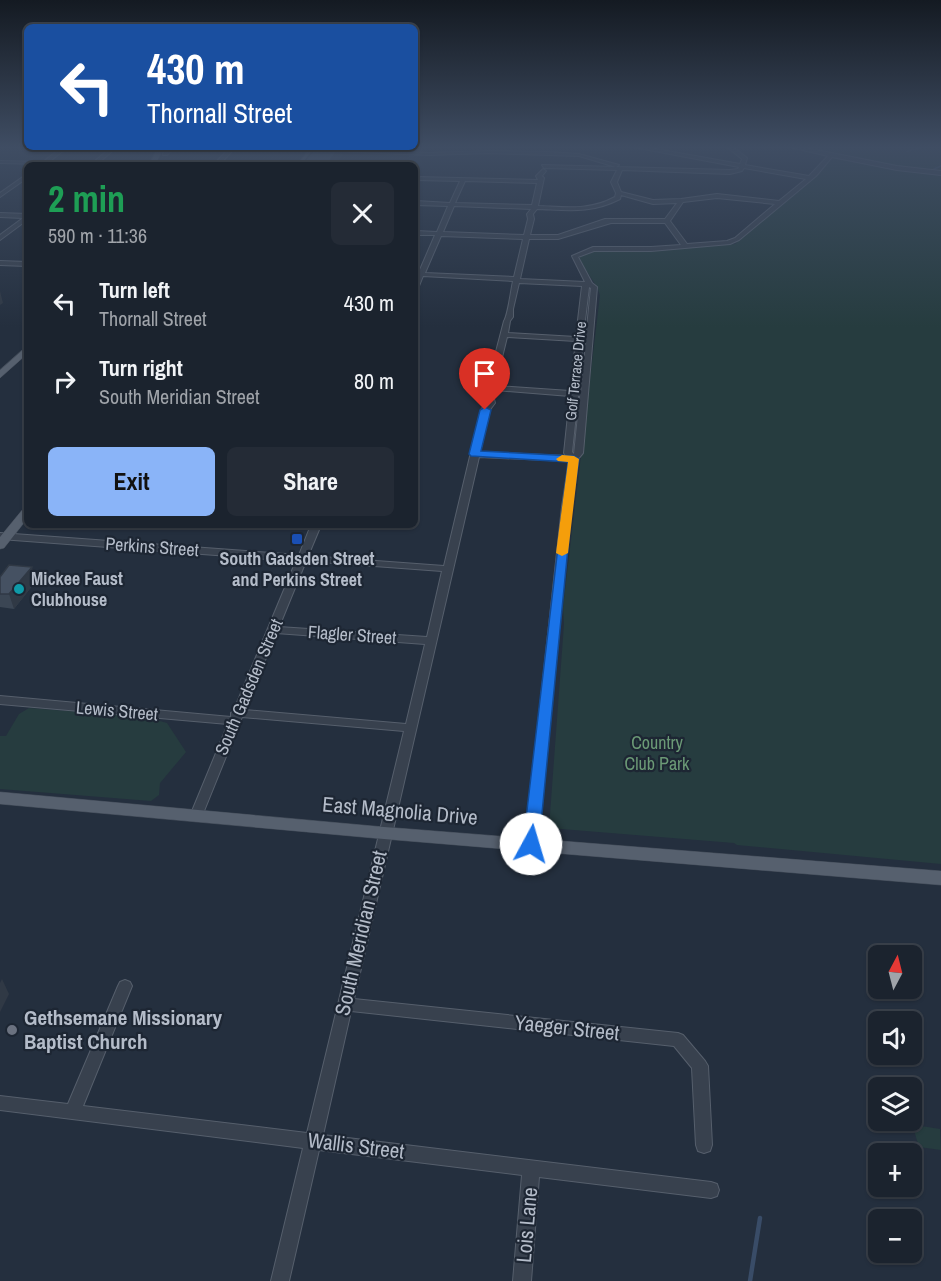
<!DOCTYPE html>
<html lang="en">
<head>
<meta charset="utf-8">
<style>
	body { margin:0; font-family:"Archivo Narrow",sans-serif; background:#242b36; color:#f1f3f6; height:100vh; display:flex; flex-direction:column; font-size:22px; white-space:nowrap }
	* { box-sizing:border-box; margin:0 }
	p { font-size:20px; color:#a0a4aa }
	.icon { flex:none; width:33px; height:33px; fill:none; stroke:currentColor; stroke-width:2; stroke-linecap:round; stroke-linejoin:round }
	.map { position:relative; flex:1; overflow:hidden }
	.sheet { position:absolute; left:24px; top:162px; width:394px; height:366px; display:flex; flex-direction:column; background:#1b232e; border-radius:9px; box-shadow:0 2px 4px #0004,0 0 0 2px #39404a }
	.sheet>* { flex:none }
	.banner { position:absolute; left:24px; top:24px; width:394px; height:126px; border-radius:9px; box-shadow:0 2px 4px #0004,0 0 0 2px #39404a; background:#1a4fa0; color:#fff; overflow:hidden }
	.needle { width:39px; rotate:7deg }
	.fabs { position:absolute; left:868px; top:945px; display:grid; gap:12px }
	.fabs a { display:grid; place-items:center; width:54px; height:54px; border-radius:9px; background:#1b232e; box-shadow:0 2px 4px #0004,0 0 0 2px #39404a; font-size:30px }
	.pin { position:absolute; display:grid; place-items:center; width:51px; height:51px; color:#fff; margin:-62px -26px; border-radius:50% 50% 50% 0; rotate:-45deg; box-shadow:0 0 6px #0007 }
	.pin .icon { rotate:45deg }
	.me { position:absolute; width:66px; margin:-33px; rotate:6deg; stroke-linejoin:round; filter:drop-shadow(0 0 4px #0008) }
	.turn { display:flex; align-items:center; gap:21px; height:126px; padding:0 24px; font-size:27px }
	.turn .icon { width:78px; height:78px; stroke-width:2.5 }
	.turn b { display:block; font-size:42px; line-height:51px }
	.round { display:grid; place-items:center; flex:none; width:63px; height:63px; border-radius:9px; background:#242b36 }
	.overview { display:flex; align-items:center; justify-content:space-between; height:102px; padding:0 24px }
	h1 { font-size:36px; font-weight:800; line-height:45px; color:#1e9e55 }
	.button { display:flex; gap:12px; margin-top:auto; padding:12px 24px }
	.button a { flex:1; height:69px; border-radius:9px; background:#8ab4f8; color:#111; font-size:24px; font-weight:800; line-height:69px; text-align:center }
	.button a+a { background:#242b36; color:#f1f3f6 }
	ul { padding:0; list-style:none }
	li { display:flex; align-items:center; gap:18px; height:78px; padding:0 24px }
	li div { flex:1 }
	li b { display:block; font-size:22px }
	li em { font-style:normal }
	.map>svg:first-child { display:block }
	.green { fill:#263c3f }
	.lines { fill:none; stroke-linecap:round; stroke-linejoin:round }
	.stream-far1 { stroke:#394c67; stroke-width:1.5 }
	.stream { stroke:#394c67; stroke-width:4.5 }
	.minor-casing { stroke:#565f6c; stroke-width:2 }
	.major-casing { stroke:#414a57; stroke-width:1 }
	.minor { fill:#38414e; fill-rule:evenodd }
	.major { fill:#56606e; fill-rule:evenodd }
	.wall { fill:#3b4654 }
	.shaded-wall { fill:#303945 }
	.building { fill:#455162; stroke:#303945; stroke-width:1.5 }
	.route { fill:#1a73e8; stroke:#114b97; stroke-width:1.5 }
	.slow { fill:#f59e0b }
	.transit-dot { fill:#1a4fb4; stroke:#1d2633; stroke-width:2 }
	.culture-dot { fill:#0f9aa8; stroke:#1d2633; stroke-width:2 }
	.worship-dot { fill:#6b7280; stroke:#1d2633; stroke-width:2 }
	.labels { text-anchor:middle; stroke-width:4.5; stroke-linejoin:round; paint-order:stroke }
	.far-street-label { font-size:15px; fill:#b4bcc9; stroke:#1d2633 }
	.street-label { font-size:18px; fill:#b4bcc9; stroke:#1d2633 }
	.poi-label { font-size:18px; font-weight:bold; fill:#b4bcc9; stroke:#1d2633 }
	.park-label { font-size:18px; fill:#6b9a76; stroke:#1d2633 }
	.near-street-label { font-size:21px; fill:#b4bcc9; stroke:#1d2633 }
	.near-poi-label { font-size:21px; font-weight:bold; fill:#b4bcc9; stroke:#1d2633; text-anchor:start }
</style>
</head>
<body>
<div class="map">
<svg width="941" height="1281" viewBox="0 0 941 1281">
	<rect width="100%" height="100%" fill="#242f3e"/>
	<path class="green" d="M796,147H941V171L894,167Z
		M833,155L876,166L941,174V864L737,845L734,843L549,828L564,624L563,607L600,295C596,280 582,270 579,255L595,251H637L735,244L810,181Z
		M29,708L145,717L167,723L186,752L160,783L159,795L151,801L0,789V736H6L19,714Z
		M915,1125L940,1129L941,1150L919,1147L913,1127Z"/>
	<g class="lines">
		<path class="stream-far1" d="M907,151L925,147
			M934,169L941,166"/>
		<path class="stream" d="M750,1281L760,1218"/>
		<defs>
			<path id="minor" d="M62,147H68L49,162L84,165L0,163V161L43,162Z
				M112,147H117L96,165H90Z
				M170,147H175L167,155H163V153Z
				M231,147H236L219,165H213Z
				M239,147H289L429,153L488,151L547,152L579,154L619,165L616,167L579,156L549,155L488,153L429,155Z
				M633,147H645L740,164L742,159L727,147H733L747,158L745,165L809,176L828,156L790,147H801L897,166L941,171V175L897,170L832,157L816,176L739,240L730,244L651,251H594L578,257L592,283L597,287L583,453L578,459L570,507L537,844L536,847L531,849L526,847L525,844L562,507L569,461L479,457L354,999L678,1033L683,1035L705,1061L708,1066L712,1145L710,1151L704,1153L698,1151L696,1145L692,1068L674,1046L351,1011L323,1135L711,1182L717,1184L719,1190L717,1196L711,1198L539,1177L531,1281H513L522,1175L319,1150L289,1281H271L303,1148L0,1110V1096L68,1104L118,986L120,982L125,980L130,982L132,986L83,1106L307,1133L404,731L242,717L202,816L200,819L196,821L192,819L190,816L228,724L0,704V696L231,717V713L234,710L296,561L0,539V533L299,555L311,525H321L308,556L444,566L481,410L487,401L484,402L480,400L485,394L504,321C508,315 511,290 513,281L423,276L419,286L416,288L417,276H416V272H419L435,235H416V231L437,232L448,206L416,205V201L450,203L460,181L416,180V177L538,180L536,176L543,169L546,171L542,176L544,178L538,206C566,207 589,211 615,197L616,193L611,182L617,170L544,168L542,165L730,170L738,169L739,167ZM744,168L806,179L779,201L717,194L681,199L653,200L621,192L617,182L622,170L730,174L742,171ZM465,181L537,183L532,205L455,203ZM621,195L653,204L677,203L665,219H605L558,235H530L534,219L533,214L537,209C568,210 591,214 620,199ZM717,198L775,204L735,238L727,241L687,244L670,221L683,202ZM454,206L531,209L527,214L528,219L524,235L443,232ZM611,223H665L681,245L651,247H593L572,256L585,282L520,279L529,239H558ZM441,236L523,239L514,277L425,273ZM519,283L582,286L576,337L508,333L510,321L513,317V309ZM589,287L591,288L586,337H583ZM507,337L576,341L570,391L495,386ZM583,341H586L581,392H578ZM494,390L570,396L564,453L566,456L480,452L489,411L495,403L493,395ZM578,396H580L574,454L572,452ZM306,561L442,571L427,637L279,627ZM276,633L425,644L406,724L245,710Z
				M27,174V178L0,197V193Z
				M0,213L27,214V220L0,240V235L23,218L0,217Z
				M0,261L27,262V266L0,265Z"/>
			<path id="major" d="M158,147H164L155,165H149Z
				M311,147H317L303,165H297Z
				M27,346V354L0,378V370Z
				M27,508V519L4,548L0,549V537L23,509Z
				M0,792L384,827L941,871V885L384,839L0,804Z"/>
		</defs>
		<use href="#minor" class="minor-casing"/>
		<use href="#major" class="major-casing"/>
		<use href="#minor" class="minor"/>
		<use href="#major" class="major"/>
	</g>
	<path class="wall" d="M316,147H342L343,154L334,165H305L304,162Z
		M0,577L36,581L14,609L0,607Z"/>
	<path class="shaded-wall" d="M340,147H342L343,154L334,165H329L328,163Z
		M0,291L3,303L0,305Z
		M32,567L36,581L14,609L9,594Z
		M2,979L9,994L0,1012V983Z"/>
	<path class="building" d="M316,147H340L328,163L304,162Z
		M9,565L32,567L9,594H0V577Z"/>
	<linearGradient id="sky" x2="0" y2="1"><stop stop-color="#141a22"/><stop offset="0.45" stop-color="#3f4d63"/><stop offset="1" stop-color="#3f4d63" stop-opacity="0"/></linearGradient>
	<rect width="941" height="327" fill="url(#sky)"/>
	<path class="route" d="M485,407L491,410L481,451L574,456L579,459L572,507L539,844L537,848L531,850L525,848L523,844L568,462L471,456L469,454L480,410Z"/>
	<path class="slow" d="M562,455L574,456L579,459L568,553L562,556L556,553L568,462L558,461L556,459Z"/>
	<rect class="transit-dot" x="291" y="533" width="12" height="12" rx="3"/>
	<circle class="culture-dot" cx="19" cy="589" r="6"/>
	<circle class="worship-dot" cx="12" cy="1030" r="6"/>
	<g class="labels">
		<g class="far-street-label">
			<text transform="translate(576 371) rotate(-84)" y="5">Golf Terrace Drive</text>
		</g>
		<g class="street-label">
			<text transform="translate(152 547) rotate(4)" y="6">Perkins Street</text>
			<text transform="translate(352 635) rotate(4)" y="6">Flagler Street</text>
			<text transform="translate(249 687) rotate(-67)" y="6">South Gadsden Street</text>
			<text transform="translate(117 711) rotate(5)" y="6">Lewis Street</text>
		</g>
		<g class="poi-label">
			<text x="297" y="565">South Gadsden Street<tspan x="297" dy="21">and Perkins Street</tspan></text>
			<text x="31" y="585" text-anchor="start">Mickee Faust<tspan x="31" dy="21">Clubhouse</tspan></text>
		</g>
		<g class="park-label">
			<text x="657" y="749">Country<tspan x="657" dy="21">Club Park</tspan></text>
		</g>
		<g class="near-street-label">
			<text transform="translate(400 811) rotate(5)" y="7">East Magnolia Drive</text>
			<text transform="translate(361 933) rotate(-77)" y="7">South Meridian Street</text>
			<text transform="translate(567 1028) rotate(6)" y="7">Yaeger Street</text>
			<text transform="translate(356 1146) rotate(7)" y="7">Wallis Street</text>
			<text transform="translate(527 1225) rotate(-85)" y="7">Lois Lane</text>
		</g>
		<g class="near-poi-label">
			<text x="24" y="1025">Gethsemane Missionary<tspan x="24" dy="24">Baptist Church</tspan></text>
		</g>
	</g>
</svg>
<div class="fabs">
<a><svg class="needle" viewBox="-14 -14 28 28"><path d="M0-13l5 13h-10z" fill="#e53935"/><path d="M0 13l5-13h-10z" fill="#a0a4aa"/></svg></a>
<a><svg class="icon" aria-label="sound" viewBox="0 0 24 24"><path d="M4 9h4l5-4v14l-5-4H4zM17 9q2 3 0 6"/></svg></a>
<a><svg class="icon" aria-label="layers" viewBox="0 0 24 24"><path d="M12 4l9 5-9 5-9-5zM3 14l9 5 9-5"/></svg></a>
<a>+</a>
<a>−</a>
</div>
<div class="pin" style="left:485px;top:410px;background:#d93025"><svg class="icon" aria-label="arrive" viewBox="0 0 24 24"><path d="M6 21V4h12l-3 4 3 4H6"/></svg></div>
<svg class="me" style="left:531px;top:844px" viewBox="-20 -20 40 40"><circle r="19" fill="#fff"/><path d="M0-13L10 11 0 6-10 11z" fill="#1a73e8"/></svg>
<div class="banner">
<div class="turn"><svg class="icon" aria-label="left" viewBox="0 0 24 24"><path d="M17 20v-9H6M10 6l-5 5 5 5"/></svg><div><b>430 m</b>Thornall Street</div></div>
</div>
<section class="sheet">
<div class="overview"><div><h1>2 min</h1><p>590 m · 11:36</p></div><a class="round"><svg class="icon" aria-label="close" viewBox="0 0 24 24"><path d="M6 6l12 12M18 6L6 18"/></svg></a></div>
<ul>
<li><svg class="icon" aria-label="left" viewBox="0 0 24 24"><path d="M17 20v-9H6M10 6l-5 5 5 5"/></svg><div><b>Turn left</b><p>Thornall Street</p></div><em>430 m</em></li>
<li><svg class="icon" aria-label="right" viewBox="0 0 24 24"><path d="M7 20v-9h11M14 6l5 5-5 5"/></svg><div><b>Turn right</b><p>South Meridian Street</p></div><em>80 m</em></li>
</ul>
<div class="button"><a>Exit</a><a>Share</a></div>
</section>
</div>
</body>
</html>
